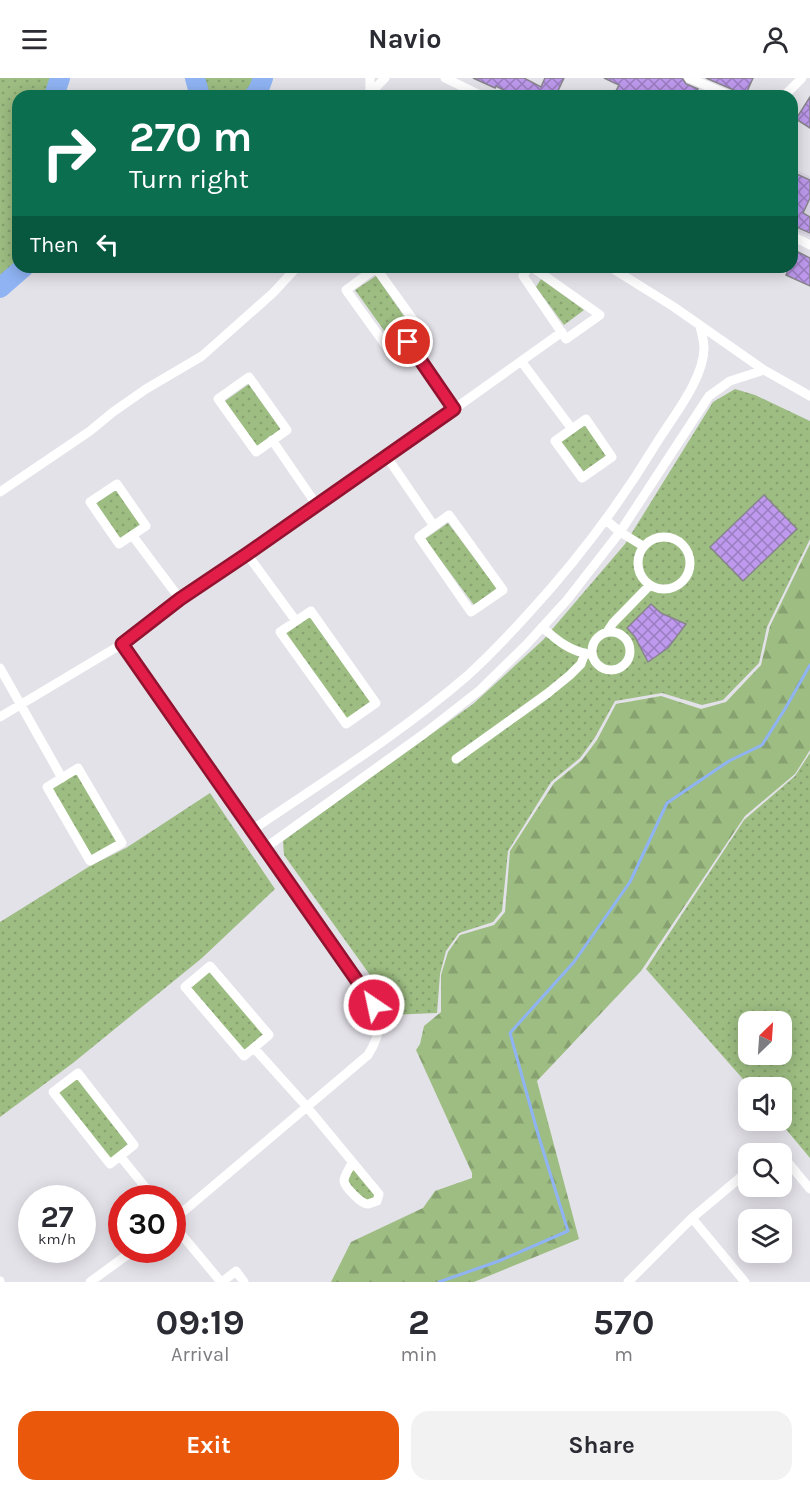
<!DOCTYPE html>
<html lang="en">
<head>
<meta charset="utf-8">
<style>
	body { margin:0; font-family:Karla,sans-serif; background:#f2f2f3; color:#2b2b33; height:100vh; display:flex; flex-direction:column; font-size:22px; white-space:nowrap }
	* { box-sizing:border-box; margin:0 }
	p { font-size:20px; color:#7c7c81 }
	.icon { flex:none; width:33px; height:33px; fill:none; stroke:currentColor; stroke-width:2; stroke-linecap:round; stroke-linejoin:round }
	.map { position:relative; height:1204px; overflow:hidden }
	.panel { display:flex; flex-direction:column; background:#fff; flex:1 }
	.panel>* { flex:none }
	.hud { position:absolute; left:12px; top:12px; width:786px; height:183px; border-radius:18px; box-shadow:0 3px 15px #0003; background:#0b6e4f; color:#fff; overflow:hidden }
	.needle { width:39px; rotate:25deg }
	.fabs { position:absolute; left:738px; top:933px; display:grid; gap:12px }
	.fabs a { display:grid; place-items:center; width:54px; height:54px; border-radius:12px; background:#fff; box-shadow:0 3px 15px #0003; font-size:30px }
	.speed { position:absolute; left:18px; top:1107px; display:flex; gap:12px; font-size:30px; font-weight:700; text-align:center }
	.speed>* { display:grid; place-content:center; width:78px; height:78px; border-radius:50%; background:#fff; box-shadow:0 3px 15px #0003; line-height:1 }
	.speed small { font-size:15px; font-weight:400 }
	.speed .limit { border:9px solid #d22; background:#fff; color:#111 }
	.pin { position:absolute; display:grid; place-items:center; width:51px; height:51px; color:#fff; margin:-26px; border:3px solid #fff; border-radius:50%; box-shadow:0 2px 6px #0007 }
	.me { position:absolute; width:66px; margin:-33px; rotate:326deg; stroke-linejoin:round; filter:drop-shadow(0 0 4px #0008) }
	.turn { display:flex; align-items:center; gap:21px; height:126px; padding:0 18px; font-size:27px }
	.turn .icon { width:78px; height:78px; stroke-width:2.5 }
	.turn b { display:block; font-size:42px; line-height:51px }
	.then { display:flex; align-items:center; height:57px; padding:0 18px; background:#0003; gap:12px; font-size:22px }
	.eta { display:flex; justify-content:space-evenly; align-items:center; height:102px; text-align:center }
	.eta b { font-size:36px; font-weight:700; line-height:42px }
	.cta { display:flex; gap:12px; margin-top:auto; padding:12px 18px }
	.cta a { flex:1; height:69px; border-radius:18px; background:#ea580c; color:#fff; font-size:24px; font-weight:700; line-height:69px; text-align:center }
	.cta a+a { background:#f2f2f3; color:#2b2b33 }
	header { display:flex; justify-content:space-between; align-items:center; height:78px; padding:0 18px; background:#fff; font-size:27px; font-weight:700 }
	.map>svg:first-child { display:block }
	.built { fill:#d9d4e2 }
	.green { fill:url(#green-dots); fill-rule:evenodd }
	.forest { fill:url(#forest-firs) }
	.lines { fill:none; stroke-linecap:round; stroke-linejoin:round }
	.stream { stroke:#8fb3f3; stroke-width:3 }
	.river { stroke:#8fb3f3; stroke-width:20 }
	.building { fill:url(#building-cross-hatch); stroke:#87858b; stroke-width:1.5 }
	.minor { stroke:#fff; stroke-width:9 }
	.route-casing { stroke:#92132f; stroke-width:15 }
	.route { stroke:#e11d48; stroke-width:10 }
</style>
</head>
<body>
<header><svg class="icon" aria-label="menu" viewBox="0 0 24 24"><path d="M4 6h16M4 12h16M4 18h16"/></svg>Navio<svg class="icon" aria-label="person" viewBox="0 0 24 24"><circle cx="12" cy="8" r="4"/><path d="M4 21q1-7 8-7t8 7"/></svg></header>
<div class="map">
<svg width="810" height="1204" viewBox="0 0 810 1204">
	<defs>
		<pattern id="green-dots" width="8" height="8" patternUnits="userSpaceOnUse" patternTransform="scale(1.5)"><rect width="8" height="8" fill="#9dbd82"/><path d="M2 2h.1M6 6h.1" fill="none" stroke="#87a270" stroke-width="1.8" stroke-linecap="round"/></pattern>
		<pattern id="forest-firs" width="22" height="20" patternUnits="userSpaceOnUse" patternTransform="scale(1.5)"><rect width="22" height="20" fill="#9dbd82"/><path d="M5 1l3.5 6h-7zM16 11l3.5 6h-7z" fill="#87a270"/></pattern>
		<pattern id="building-cross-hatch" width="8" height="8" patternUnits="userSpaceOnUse" patternTransform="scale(1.5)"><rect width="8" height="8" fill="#be99ed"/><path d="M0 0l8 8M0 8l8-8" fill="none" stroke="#9a7dc0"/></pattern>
	</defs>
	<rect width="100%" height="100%" fill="#e4e2e9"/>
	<path class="built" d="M792,90L810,98V159L792,151Z"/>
	<path class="green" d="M0,0H60L54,18H18V189H24L0,210Z
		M195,0H263L259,11L254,18H200Z
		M376,198L413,251L393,265L355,212Z
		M541,201L584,232L564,247L536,209Z
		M249,306L281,352L257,368L225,323Z
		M735,311L755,317L810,343V461L767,549L759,585L723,622L702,627L662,615L615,623L594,661L580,680L551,704L508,773L502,833L493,844L459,855L446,873L440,896L437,935L388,937L382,919L370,897L284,777L283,763L473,626L543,562L625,466L713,324Z
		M585,346L607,377L584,394L561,363Z
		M116,409L143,446L121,462L93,425Z
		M448,445L497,510L474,527L425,461Z
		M309,538L371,624L347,642L284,556Z
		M810,675V1080L779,1043L782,1042V1010L750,1009L646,891L744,742L795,698ZM748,944H782V976H748Z
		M77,694L119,764L91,779L50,710Z
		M210,715L275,811L202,880L73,985L0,1039V844L90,788L126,770Z
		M209,891L266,957L245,975L187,909Z
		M78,998L131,1067L110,1083L57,1015Z
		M353,1089L376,1116V1120L369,1124L361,1120L347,1103Z"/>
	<path class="forest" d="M810,466V672L795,696L745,738L641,893L537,1003L579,1161L474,1204H331L351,1164L423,1130L435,1113L472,1100V1095L416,972L420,966L424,948L441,934V897L448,874L460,857L494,847L505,834L510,773L554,705L582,682L597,662L616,626L661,618L701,631L726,624L761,587L770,548Z"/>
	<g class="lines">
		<path class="stream" d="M439,1204L499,1183L568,1153L538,1056L510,955L574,884L630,804L667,725L729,683L762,667L785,631L810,587"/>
		<path class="river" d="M195,0L200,18
			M54,18L60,0
			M254,18L259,11L263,0
			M0,210L24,189"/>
	</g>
	<path class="building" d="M473,0H524L541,9L545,0H564L556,17L558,18H515L496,8L495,10Z
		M604,0H682L686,6L698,11L695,18H627L616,13L619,7Z
		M706,0H753L745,18H738L734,12Z
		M810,19V50L796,41Z
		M792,94L810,102V120L803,135L810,139V155L792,147Z
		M796,173L810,180V208L786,197L789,189H792V183Z
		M764,417L797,451L743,503L710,469Z
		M651,526L661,535L686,546L668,570L648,584L635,559L627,550Z"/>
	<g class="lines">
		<path class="minor" d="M370,0V18
			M445,0L482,18
			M689,0L731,18
			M368,18L385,0
			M784,18L802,0
			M792,158L810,167
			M529,189L523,198L566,261L600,237L532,189
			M610,189L674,229L764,292L810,318
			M376,190L422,254L392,276L346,212Z
			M408,264L454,331
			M521,283L572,351
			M249,299L287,352L256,374L218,321Z
			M586,341L612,379L582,400L555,363Z
			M272,362L316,426
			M387,379L434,448
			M117,406L146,448L119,466L90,424Z
			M0,414L90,353L113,334L146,311L202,278L273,215L297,189
			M449,437L503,512L471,534L419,459Z
			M606,442L620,454L643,468
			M132,457L180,521
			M638 485a26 26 0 1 1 52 0a26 26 0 1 1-52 0Z
			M247,476L296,543
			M311,533L376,625L346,646L280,554Z
			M542,549C557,562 568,572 588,576
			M607,554L613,545L650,507
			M592 573a19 19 0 1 1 38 0a19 19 0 1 1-38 0Z
			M122,566L354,897C375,928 391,940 368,977L172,1143
			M0,590L62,700
			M0,639L122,566L180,521L247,476L316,426L387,379L562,254
			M456,681L548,615L570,597L581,586L585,575
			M78,690L122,765L90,783L47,709Z
			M252,752C324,703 401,655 467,598C488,579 508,558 527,537C576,484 619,427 656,366C672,340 704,301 704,270C704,262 701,254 700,247
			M265,770L425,655L480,612L526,567L567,522L620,454L709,318L730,303L764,292
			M210,888L269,957L244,978L185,909Z
			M254,970L307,1029L379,1116L377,1123C376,1123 369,1126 368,1126C361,1126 345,1109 344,1103C344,1097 350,1090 352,1085
			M78,995L134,1067L110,1086L53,1014Z
			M769,1076L776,1070L781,1076
			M782,1077L810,1111
			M120,1078L154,1120
			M692,1140L745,1204
			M172,1145L221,1204
			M0,1203V1204
			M90,1204L134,1172
			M222,1204L236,1193L244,1204
			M628,1204L692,1140L748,1093"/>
	</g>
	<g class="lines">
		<defs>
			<path id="route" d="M374,927L122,566L180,521L247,476L454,331L408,264"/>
		</defs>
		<use href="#route" class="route-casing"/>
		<use href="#route" class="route"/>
	</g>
</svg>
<div class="fabs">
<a><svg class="needle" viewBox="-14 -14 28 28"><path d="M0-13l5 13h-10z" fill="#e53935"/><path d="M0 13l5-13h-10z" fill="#7c7c81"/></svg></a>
<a><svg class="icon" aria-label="sound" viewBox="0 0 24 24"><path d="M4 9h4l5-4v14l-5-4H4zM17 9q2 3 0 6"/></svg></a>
<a><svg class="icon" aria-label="search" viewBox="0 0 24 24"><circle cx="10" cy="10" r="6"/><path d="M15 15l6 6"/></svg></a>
<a><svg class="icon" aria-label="layers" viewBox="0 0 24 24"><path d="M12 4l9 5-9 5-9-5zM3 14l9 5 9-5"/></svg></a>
</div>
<div class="speed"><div>27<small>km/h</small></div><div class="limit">30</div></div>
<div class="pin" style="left:408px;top:264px;background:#d93025"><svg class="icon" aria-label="arrive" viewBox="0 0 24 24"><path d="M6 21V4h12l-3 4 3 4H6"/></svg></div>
<svg class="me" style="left:374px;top:927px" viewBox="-20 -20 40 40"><circle r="17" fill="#e11d48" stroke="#fff" stroke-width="3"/><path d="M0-11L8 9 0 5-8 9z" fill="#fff"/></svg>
<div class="hud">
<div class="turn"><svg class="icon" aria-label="right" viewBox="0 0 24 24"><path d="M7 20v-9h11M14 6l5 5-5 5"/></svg><div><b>270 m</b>Turn right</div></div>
<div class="then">Then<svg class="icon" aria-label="left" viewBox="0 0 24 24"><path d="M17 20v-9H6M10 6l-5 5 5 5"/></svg></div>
</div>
</div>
<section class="panel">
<div class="eta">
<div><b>09:19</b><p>Arrival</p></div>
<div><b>2</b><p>min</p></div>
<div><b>570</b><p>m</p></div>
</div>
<div class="cta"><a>Exit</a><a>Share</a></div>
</section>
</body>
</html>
